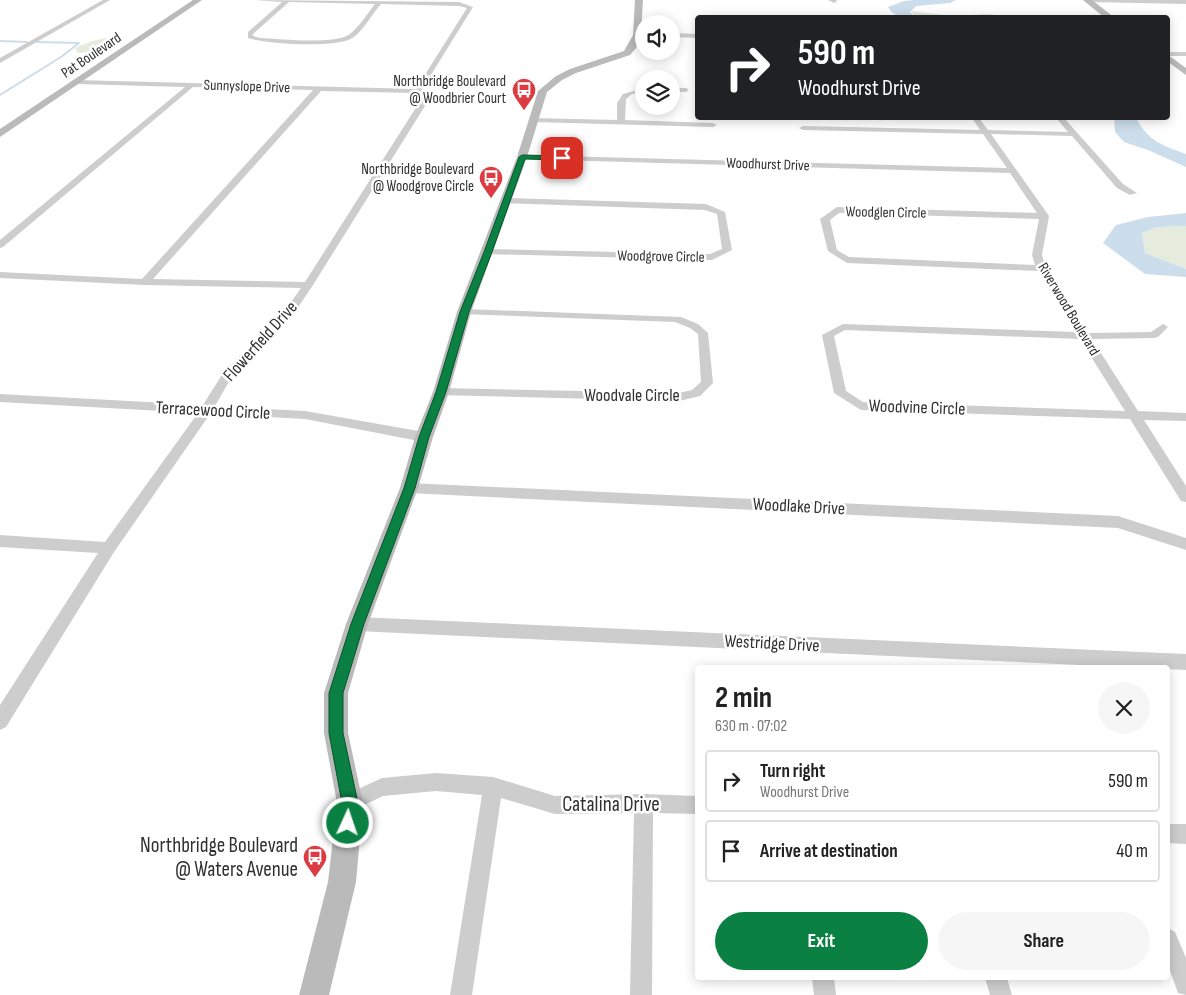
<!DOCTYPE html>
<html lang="en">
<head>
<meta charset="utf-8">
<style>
	body { margin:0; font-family:"Sofia Sans Condensed",sans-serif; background:#f6f6f6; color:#222; height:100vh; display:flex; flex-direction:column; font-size:19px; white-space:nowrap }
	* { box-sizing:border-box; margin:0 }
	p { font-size:16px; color:#767676 }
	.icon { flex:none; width:28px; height:28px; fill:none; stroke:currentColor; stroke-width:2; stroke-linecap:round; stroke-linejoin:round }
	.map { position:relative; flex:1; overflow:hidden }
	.drawer { position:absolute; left:695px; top:665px; width:475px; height:315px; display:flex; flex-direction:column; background:#fff; border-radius:5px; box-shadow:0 2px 12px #0003 }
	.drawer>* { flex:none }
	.banner { position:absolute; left:695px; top:15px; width:475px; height:105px; border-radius:5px; box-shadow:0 2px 12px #0003; background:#202124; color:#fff; overflow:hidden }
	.buttons { position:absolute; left:635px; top:15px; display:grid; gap:10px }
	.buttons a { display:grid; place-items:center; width:45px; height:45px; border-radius:50%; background:#fff; box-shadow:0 2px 12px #0003; font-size:25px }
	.pin { position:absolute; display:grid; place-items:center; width:42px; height:42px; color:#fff; margin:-21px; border-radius:10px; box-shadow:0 2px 8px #0006 }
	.me { position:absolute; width:55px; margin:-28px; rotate:3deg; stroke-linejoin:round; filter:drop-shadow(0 0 4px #0008) }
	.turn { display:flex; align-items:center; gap:18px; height:105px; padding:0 20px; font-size:22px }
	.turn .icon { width:65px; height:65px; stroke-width:2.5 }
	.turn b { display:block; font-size:35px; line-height:42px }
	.round { display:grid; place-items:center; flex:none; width:52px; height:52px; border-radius:26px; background:#f6f6f6 }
	.overview { display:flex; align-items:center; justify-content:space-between; height:85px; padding:0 20px }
	h1 { font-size:30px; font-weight:700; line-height:38px }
	.primary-button { display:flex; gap:10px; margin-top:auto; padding:10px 20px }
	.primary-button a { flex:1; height:58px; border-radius:30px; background:#0b8043; color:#fff; font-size:20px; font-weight:700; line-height:58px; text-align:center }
	.primary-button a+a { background:#f6f6f6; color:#222 }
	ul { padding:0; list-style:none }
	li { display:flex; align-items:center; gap:15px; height:62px; margin:0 10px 8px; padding:0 10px; border:2px solid #e0e0e0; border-radius:5px }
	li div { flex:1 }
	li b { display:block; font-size:19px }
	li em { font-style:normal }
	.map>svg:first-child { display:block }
	.green { fill:#e5ecde }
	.water { fill:#ccddeb }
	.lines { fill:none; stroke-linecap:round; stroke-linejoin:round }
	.stream { stroke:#ccddeb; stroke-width:2 }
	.street { fill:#cdcdcd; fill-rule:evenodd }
	.secondary { fill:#bababa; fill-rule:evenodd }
	.route { fill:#0b8043; stroke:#07532c }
	.labels { text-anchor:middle; stroke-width:5; stroke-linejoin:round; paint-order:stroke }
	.far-street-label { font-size:15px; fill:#303030; stroke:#fff }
	.far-poi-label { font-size:15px; fill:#303030; stroke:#fff; text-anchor:end }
	.street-label { font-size:18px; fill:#303030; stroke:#fff }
	.near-street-label { font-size:21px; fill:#303030; stroke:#fff }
	.near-poi-label { font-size:21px; fill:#303030; stroke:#fff; text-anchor:end }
</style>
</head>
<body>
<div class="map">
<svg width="1186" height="995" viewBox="0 0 1186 995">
	<rect width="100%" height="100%" fill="#fff"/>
	<path class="green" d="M911,11L952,16L988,14L1011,17H916Z
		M107,38L111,41L100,51L78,53L75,48L92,41Z
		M1186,226V269L1145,253L1142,233L1158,227Z"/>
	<path class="water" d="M915,0H956L950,3L916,6L910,12L916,17C904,18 894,18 888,7L904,1Z
		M1114,118H1136C1149,142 1162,145 1186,154V167L1148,150L1124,142L1115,132Z
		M1186,213V226L1158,227L1142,233L1145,253L1186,269V277L1145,274L1103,243L1116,225L1148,217Z"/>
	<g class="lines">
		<path class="stream" d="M0,41L27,42
			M0,95L61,57L79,43L37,42"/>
		<path class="street" d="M103,0H110L0,63V58Z
			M254,0L459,2L473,7L421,91L427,99L425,106L313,285L295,312L231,378L215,406L305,411L424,432L429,434L430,437L429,440L424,442L305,419L210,414L114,552L6,727L0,730V705L98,553L0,547V535L105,542L198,413L0,402V394L203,405L223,373L287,308L301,288L145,285L0,278V272L142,279L313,90L193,87L3,247L0,248V240L185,87L76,84L73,82L76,80L416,89L467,8L459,6L381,4C372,14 365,28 354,37C338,49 267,44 248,38V32L282,2ZM289,2L375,4C367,14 360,26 350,34C335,45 280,39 260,38L253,36V34ZM321,91L416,93L419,99L417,106L305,282L153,279Z
			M828,0H836L837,1L834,3Z
			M1085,0H1186V4L1088,2Z
			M671,33L698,34V38L671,37Z
			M1168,52H1186V56H1168Z
			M644,88V92L632,94L626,99L625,120L713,123L717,125L713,127L533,122L529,120L533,118L617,120V103L623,94Z
			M671,88H686L689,90L686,92H671Z
			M972,118H979L988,130L1068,132L1056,118H1064L1123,184L1137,193L1130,195L1117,188L1072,136L991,134L1049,216L1042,255L1046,268L1087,333L1151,332L1163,324L1168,327L1158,337L1154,338L1092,339L1138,411L1186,413V421L1144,420L1186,486V502L1181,501L1130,419L861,410L834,393L822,335L843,324L1076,332L1038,271L847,263L828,251L820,219L837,207L1037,213L1010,173L522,159L518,157L522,155L1007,168L983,134L803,130L799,128L803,126L980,130ZM839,213L1039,219L1032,255L1035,265L849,257L837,250L830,220ZM845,330L1080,339L1125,411L863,402L846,391L834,336Z
			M506,198L706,204L725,212L732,250L712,260L485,254V250L488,249L710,254L722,249L717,214L705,210L503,203V199Z
			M464,309L681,317L698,324L708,333L713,383L700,396L679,401L437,395L435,392L437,389L441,388L679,393L692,390L701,382L698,334L690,328L675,322L460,314L459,312Z
			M409,483L1118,516L1186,538V550L1118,528L409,493L404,492L402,488L404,484Z
			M357,617L1186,654V670L357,631L351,629L349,624L351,619Z
			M436,773L493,777L555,796L644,794L698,796V814L653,813L652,995H630L634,813L555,814L501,798L472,995H450L482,795L436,791L383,796L350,812L343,810L341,803L343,796L382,778Z
			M1168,824H1186V844L1168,843Z
			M1168,928L1175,932L1186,958V995L1178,993L1168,965Z
			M812,978H834L836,995H814Z
			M985,978H1007L1012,995H990Z"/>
		<path class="secondary" d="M193,0H202L0,137V129Z
			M635,0H643L641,35L636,48L630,55L576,73L562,80L547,92L527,157L471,312L449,392L433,437L418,488L368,624L348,693V733L363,803L356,882L329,995H299L328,882L337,803L324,733V693L346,624L400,488L415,437L433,392L457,312L517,157L538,91L556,76L570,69L624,51L633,35Z
			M1083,0H1092L1115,18H1105Z
			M1168,55L1186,68V75L1168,62Z"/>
	</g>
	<path class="route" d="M522,155L562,156L565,158L562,160L525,159L492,252L469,312L446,392L429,437L415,488L364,624L343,693V733L358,803L354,828L348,831L342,828L340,823L342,803L329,733V693L351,624L404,488L419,437L436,392L460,312L484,252L519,157Z"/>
	<defs>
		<symbol id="bus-pin" viewBox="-11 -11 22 30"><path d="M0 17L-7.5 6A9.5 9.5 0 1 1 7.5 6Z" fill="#dc3c41" stroke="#fff"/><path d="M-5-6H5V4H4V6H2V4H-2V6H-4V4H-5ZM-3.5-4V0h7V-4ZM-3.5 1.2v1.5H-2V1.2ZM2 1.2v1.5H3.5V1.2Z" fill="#fff"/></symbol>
	</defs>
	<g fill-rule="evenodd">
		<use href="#bus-pin" x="510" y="76" width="28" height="38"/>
		<use href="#bus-pin" x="477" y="164" width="28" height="38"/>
		<use href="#bus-pin" x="301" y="843" width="28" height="38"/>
	</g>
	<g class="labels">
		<g class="far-street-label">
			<text transform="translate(91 55) rotate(-34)" y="5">Pat Boulevard</text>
			<text transform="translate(247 86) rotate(2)" y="5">Sunnyslope Drive</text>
			<text transform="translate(768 164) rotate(2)" y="5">Woodhurst Drive</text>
			<text transform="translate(886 212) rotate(1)" y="5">Woodglen Circle</text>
			<text transform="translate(661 256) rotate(1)" y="5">Woodgrove Circle</text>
			<text transform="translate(1069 309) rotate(59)" y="5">Riverwood Boulevard</text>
		</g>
		<g class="far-poi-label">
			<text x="506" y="86">Northbridge Boulevard<tspan x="506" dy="17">@ Woodbrier Court</tspan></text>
			<text x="474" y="174">Northbridge Boulevard<tspan x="474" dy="17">@ Woodgrove Circle</tspan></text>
		</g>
		<g class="street-label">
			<text transform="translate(260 341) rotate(-48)" y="6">Flowerfield Drive</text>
			<text x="632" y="401">Woodvale Circle</text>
			<text transform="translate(917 407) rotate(2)" y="6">Woodvine Circle</text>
			<text transform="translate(213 410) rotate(3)" y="6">Terracewood Circle</text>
			<text transform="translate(799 506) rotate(3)" y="6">Woodlake Drive</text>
			<text transform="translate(772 643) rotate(3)" y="6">Westridge Drive</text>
		</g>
		<g class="near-street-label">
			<text x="611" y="811">Catalina Drive</text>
		</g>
		<g class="near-poi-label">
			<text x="298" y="852">Northbridge Boulevard<tspan x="298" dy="24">@ Waters Avenue</tspan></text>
		</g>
	</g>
</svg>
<div class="buttons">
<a><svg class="icon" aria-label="sound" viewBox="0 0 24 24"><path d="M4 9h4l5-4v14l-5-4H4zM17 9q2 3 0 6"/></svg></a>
<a><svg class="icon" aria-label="layers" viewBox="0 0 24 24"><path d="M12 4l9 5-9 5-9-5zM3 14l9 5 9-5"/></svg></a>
</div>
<div class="pin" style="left:562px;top:158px;background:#d93025"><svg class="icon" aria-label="arrive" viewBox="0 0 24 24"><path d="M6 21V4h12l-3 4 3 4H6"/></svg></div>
<svg class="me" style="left:348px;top:823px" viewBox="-20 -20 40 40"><circle r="17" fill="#0b8043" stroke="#fff" stroke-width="3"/><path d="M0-11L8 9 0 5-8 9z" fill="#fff"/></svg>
<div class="banner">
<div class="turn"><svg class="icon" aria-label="right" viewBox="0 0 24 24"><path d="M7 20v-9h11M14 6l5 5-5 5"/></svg><div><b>590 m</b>Woodhurst Drive</div></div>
</div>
<section class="drawer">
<div class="overview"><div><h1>2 min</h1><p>630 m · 07:02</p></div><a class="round"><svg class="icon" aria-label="close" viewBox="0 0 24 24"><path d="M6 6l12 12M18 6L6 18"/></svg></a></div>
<ul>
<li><svg class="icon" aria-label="right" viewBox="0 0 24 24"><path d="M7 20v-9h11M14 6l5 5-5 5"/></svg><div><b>Turn right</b><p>Woodhurst Drive</p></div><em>590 m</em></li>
<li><svg class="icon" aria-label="arrive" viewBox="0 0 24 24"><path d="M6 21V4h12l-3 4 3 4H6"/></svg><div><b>Arrive at destination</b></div><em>40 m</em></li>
</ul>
<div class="primary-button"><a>Exit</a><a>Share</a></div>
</section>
</div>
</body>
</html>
